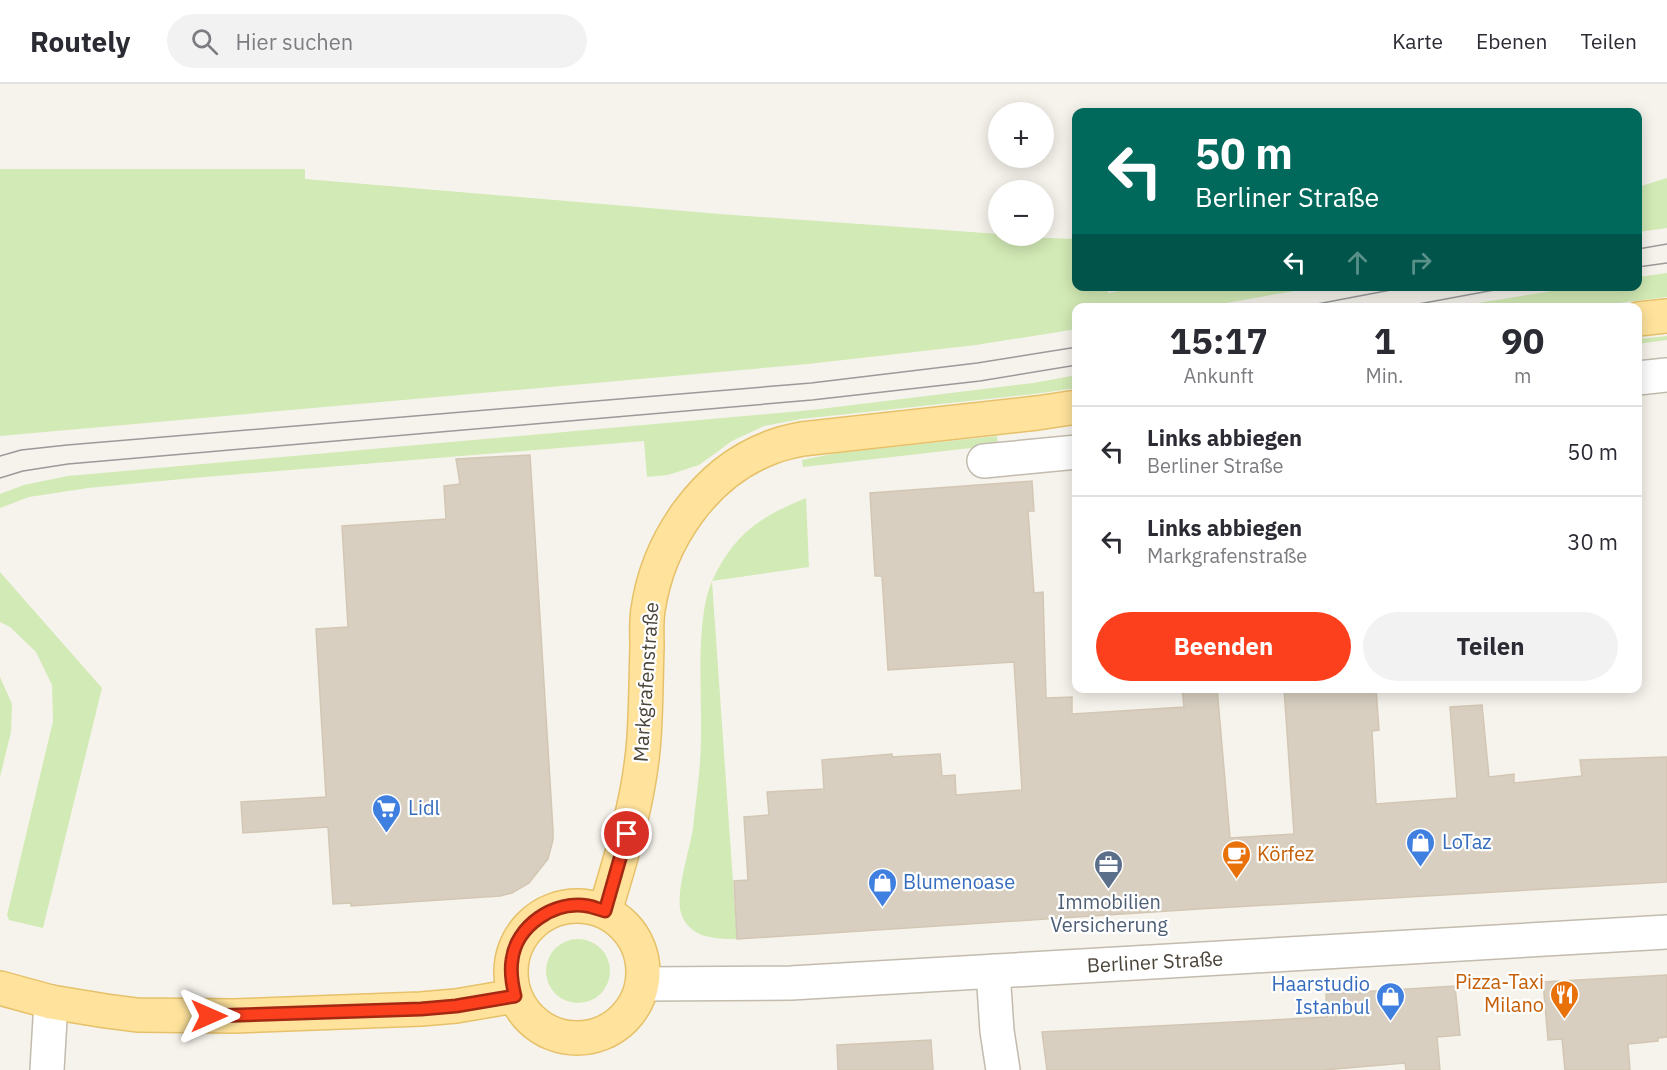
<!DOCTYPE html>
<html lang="de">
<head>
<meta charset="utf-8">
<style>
	body { margin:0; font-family:"IBM Plex Sans",sans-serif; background:#f2f2f3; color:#2b2b33; height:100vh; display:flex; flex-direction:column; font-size:22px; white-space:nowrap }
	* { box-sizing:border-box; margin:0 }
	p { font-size:20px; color:#7c7c81 }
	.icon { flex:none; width:33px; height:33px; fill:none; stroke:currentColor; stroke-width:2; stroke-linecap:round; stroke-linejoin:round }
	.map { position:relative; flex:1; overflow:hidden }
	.side { position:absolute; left:1072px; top:219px; width:570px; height:390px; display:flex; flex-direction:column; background:#fff; border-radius:12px; box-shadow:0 3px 15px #0003 }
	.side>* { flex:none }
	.hud { position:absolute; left:1072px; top:24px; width:570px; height:183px; border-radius:12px; box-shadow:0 3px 15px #0003; background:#00695c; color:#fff; overflow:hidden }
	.fabs { position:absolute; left:988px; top:18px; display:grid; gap:12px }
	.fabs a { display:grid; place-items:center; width:66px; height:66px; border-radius:50%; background:#fff; box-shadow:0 3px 15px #0003; font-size:30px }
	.pin { position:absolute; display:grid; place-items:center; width:51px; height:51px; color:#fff; margin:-26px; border:3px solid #fff; border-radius:50%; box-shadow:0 2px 6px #0007 }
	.me { position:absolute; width:66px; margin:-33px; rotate:90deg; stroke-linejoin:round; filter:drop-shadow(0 0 4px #0008) }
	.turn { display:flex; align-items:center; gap:21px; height:126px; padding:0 24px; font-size:27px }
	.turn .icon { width:78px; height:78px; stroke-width:2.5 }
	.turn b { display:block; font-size:42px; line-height:51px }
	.lanes { display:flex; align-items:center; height:57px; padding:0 24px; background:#0003; justify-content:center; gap:30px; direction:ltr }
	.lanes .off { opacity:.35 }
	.eta { display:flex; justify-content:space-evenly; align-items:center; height:102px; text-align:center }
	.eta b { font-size:36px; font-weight:700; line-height:42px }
	.button { display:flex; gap:12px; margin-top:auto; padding:12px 24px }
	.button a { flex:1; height:69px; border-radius:36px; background:#fc3f1d; color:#fff; font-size:24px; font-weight:700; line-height:69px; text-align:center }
	.button a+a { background:#f2f2f3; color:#2b2b33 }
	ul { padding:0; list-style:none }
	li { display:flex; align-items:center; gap:18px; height:90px; padding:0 24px; border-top:2px solid #e1e1e2 }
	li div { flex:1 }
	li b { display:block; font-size:22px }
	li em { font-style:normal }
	header { display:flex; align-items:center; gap:36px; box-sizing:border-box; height:84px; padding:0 30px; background:#fff; border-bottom:2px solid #e1e1e2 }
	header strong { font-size:28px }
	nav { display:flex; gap:33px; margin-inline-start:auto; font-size:21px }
	.search { width:420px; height:54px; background:#f2f2f3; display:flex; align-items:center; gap:15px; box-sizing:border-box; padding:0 21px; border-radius:33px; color:#7c7c81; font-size:22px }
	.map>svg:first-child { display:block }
	.green { fill:#d2eab5 }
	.building { fill:#d8cfc1; stroke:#d3c7b4; stroke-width:1.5 }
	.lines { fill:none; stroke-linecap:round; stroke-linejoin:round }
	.minor-casing { stroke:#c2bbae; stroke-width:36 }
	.major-casing { stroke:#e6c16a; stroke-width:36 }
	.minor { stroke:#fff; stroke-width:33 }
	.major { stroke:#ffe39c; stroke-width:33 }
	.tram { stroke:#9a9a9a; stroke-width:1.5 }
	.route-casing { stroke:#a42913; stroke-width:15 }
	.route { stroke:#fc3f1d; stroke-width:10 }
	.labels { text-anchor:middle; stroke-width:4.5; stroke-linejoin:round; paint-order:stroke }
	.street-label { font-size:20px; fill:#4b4439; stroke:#fff }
	.shop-label { font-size:20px; fill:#366cbe; stroke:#fff; text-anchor:start }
	.food-label { font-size:20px; fill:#c56008; stroke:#fff; text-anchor:start }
	.service-label { font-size:20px; fill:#4e5e75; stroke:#fff }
</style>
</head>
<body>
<header>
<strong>Routely</strong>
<div class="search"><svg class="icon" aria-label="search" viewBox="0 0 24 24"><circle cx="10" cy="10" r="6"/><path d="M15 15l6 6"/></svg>Hier suchen</div>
<nav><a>Karte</a><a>Ebenen</a><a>Teilen</a></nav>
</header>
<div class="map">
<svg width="1667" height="986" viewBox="0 0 1667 986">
	<rect width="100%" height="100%" fill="#f6f3ec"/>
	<path class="green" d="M0,85H305V95L720,130L999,150V152L1077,155V202L1107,203L1108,209L1147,202L1317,203L1203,223L1077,224V245L976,261L808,280L0,352Z
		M1667,94V144L1638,148V103Z
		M1667,189V213L1579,224L1452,223L1578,203L1638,202V193Z
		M1667,252V256L1638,260V255Z
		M1077,291V304L1034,310L801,335L764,342L732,357L699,381L668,391L647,393L644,357L193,394L88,404L29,413L0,424V410L24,401L68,392L812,326L1033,299Z
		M997,352L998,361L803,383L802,376L837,369Z
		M806,414L809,483L712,497L737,855C714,855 689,854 681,829C675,810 690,765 693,744C696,714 701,683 701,653C702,611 695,532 713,495C735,449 760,433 806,414Z
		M0,488L102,604L43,844L9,836L7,831L53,637L52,601L36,568L10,543L0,538Z
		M0,593L12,620L11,648L0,693Z
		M546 887a32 32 0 1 1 64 0a32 32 0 1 1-64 0Z"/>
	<path class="building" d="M530,371L553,746V756L548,775L529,799L512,809L500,812L351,822V819L333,820L328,743L243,749L241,718L326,713L316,545L348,543L342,442L446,435L444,402L460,400L456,375Z
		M1032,397L1034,427H1028L1034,509L1043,508L1046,614L1072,613V630L1184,623L1182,604H1217L1230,754L1294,750L1284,604H1376L1379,646L1372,647L1376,720L1457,714L1450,623L1482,621L1489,693L1514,690V699L1582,692L1580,676L1667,673V798L1199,825L737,855L734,797L748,796L744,733L769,731L767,708L824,705L822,676L892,670V673L940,670L942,692L955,691L956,711L1022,706L1014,578L888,586L882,492H875L870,409Z
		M1667,891V953L1658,954V957L1628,960L1630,986H1565L1562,955L1548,956L1543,898Z
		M1455,902L1460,951L1437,953L1440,986H1406L1405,979L1324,986H1047L1042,948L1327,933L1326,910Z
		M931,956L933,986H838L837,961Z"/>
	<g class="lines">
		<defs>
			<path id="minor" d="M1638,294L1667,291
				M984,377L1077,368
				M993,887L997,947L1003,986
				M643,900L791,899L1667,848
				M47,986L51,918"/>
			<path id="major" d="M1638,235L1667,232
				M511 888a66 66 0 1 1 132 0a66 66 0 1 1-132 0Z
				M605,827C622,771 640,713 644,654C646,624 646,593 647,563C647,551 646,538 648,526C658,457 704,388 772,363C782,359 792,357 802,355L1037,329L1077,323
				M0,904L51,918L106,927L137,931L233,932L421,925L456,922L515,912"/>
		</defs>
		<use href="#minor" class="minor-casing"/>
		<use href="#major" class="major-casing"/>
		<use href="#minor" class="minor"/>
		<use href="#major" class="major"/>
		<path class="tram" d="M1638,165L1667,160
			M1638,183L1667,179
			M1296,224L1412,202
			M1397,224L1516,202
			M0,372L21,366L67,361L811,299L977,279L1077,263
			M0,394L23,387L68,380L812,316L980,297L1077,281"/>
	</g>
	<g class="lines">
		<defs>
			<path id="route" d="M209,932L421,925L456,922L515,912C512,900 510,889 512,876C516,842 554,816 588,822C594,823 600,826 605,827L627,750"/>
		</defs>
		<use href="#route" class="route-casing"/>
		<use href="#route" class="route"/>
	</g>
	<defs>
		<symbol id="supermarket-pin" viewBox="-11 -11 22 30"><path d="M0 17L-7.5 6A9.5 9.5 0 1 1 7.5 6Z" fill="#3f7fe0" stroke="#fff"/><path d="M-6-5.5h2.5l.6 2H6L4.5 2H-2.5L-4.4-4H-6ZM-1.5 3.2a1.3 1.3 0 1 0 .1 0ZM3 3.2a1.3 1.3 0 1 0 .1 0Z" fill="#fff"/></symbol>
		<symbol id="shop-pin" viewBox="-11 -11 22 30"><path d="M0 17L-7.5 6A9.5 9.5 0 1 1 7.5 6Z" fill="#3f7fe0" stroke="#fff"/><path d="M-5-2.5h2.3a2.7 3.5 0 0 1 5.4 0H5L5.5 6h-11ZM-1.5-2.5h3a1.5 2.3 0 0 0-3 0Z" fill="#fff"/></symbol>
		<symbol id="cafe-pin" viewBox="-11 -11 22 30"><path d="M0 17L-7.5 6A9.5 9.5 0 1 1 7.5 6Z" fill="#e8710a" stroke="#fff"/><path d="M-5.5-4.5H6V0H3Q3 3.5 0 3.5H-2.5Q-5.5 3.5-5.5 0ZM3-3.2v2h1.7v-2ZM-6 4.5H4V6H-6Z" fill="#fff"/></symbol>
		<symbol id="office-pin" viewBox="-11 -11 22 30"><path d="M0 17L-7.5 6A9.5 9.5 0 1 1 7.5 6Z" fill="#5c6f8a" stroke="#fff"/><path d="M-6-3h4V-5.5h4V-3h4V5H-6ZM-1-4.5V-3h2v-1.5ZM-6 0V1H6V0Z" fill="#fff"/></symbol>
		<symbol id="restaurant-pin" viewBox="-11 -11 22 30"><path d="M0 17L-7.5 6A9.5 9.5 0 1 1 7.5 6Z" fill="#e8710a" stroke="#fff"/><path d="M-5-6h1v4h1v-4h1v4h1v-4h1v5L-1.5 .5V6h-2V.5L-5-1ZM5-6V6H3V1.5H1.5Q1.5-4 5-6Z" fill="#fff"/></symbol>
	</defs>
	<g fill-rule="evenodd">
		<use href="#supermarket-pin" x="370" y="708" width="33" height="45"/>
		<use href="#shop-pin" x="1404" y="742" width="33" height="45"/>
		<use href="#cafe-pin" x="1220" y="754" width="33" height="45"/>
		<use href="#office-pin" x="1092" y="764" width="33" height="45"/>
		<use href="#shop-pin" x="866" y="782" width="33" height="45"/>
		<use href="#restaurant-pin" x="1548" y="894" width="33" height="45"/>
		<use href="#shop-pin" x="1374" y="896" width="33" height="45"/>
	</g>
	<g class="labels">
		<g class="street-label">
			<text transform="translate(646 598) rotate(-86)" y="7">Markgrafenstraße</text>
			<text transform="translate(1155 878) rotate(-3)" y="7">Berliner Straße</text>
		</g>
		<g class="shop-label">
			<text x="408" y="731">Lidl</text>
			<text x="1442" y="765">LoTaz</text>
			<text x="903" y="805">Blumenoase</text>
			<text x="1370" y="907" text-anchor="end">Haarstudio<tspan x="1370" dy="23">Istanbul</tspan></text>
		</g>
		<g class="food-label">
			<text x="1257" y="777">Körfez</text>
			<text x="1544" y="905" text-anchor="end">Pizza-Taxi<tspan x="1544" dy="23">Milano</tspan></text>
		</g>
		<g class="service-label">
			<text x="1109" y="825">Immobilien<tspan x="1109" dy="23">Versicherung</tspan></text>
		</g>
	</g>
</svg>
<div class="fabs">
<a>+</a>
<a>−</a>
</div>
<div class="pin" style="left:627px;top:750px;background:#d93025"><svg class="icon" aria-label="arrive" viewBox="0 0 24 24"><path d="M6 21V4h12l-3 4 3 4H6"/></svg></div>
<svg class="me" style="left:209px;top:932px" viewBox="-20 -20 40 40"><path d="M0-17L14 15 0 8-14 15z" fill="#fc3f1d" stroke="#fff" stroke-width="4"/></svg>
<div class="hud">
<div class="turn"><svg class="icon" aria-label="left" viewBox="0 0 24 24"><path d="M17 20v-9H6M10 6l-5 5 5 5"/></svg><div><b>50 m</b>Berliner Straße</div></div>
<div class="lanes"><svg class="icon" aria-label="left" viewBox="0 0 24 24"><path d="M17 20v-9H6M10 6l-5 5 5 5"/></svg><svg class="icon off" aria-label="ahead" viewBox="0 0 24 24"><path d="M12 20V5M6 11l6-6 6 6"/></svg><svg class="icon off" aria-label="right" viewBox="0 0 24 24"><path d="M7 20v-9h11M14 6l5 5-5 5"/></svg></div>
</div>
<section class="side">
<div class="eta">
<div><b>15:17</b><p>Ankunft</p></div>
<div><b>1</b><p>Min.</p></div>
<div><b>90</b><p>m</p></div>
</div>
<ul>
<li><svg class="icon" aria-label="left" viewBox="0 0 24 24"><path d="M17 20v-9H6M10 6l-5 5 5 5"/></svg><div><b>Links abbiegen</b><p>Berliner Straße</p></div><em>50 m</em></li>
<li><svg class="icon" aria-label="left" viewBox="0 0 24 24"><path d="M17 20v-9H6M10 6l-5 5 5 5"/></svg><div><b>Links abbiegen</b><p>Markgrafenstraße</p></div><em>30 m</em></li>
</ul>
<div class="button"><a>Beenden</a><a>Teilen</a></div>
</section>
</div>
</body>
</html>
